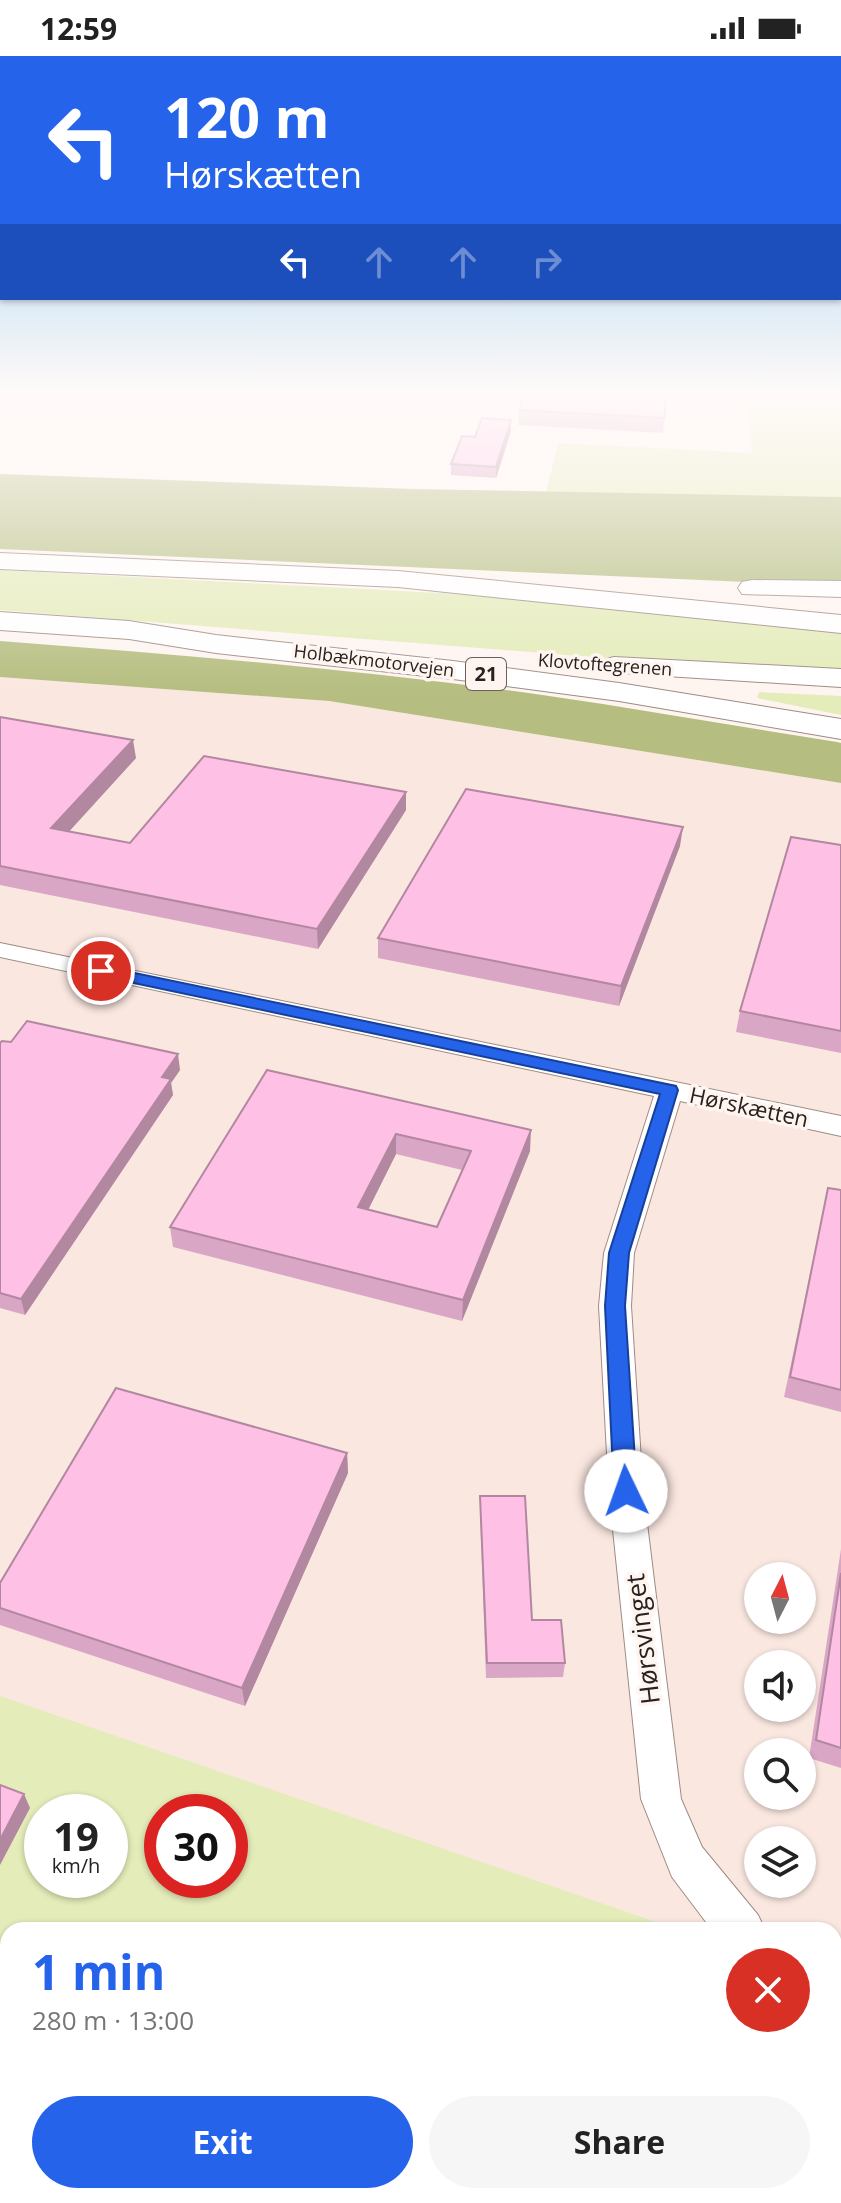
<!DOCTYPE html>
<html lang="en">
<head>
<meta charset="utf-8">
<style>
	body { margin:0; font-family:"Open Sans",sans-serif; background:#f6f6f6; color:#222; height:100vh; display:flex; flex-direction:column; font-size:30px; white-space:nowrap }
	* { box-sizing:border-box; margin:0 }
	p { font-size:26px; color:#767676 }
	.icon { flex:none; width:44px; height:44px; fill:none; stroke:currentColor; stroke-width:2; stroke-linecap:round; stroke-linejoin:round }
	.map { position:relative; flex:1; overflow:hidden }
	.panel { position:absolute; left:0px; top:1866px; width:842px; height:282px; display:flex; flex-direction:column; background:#fff; border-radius:24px 24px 0 0; box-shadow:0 2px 6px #0004 }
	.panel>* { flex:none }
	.guide { position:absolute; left:0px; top:0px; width:842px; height:244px; box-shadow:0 2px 6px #0004; background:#2563eb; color:#fff; overflow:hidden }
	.needle { width:52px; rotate:6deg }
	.controls { position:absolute; left:744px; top:1506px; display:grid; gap:16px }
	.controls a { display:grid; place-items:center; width:72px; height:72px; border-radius:50%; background:#fff; box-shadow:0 2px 6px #0004; font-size:40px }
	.speed { position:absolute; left:24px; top:1738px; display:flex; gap:16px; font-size:40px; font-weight:700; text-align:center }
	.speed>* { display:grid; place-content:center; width:104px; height:104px; border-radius:50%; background:#fff; box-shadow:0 2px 6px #0004; line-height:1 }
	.speed small { font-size:20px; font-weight:400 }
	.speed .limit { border:12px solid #d22; background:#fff; color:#111 }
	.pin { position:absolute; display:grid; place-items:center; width:68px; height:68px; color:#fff; margin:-34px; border:4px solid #fff; border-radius:50%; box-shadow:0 2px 8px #0007 }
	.me { position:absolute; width:88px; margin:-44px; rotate:357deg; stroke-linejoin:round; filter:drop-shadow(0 0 6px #0008) }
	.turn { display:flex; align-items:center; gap:28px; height:168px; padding:0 32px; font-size:36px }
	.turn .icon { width:104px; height:104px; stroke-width:2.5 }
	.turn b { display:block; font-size:56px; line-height:68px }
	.lanes { display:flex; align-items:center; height:76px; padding:0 32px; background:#0003; justify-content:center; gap:40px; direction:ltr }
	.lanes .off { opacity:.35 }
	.round { display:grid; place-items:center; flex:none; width:84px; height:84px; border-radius:42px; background:#f6f6f6 }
	.summary { display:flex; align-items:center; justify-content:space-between; height:136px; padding:0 32px }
	h1 { font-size:48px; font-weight:700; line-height:60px; color:#2563eb }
	.action { display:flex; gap:16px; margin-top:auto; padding:16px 32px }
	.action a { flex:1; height:92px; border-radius:48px; background:#2563eb; color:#fff; font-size:32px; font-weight:700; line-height:92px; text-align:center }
	.action a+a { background:#f6f6f6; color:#222 }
	.status { display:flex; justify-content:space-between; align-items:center; height:56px; padding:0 40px; background:#fff; direction:ltr }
	.status svg { height:22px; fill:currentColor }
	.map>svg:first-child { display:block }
	.built { fill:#fae7e0; fill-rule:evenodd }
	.green { fill:#e4ecb9; fill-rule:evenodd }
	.forest { fill:#b5be80 }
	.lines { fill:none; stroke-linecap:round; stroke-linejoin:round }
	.minor-casing { stroke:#9f8b82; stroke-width:2 }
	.motorway-casing { stroke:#9f8b82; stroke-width:2 }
	.minor { fill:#fff; fill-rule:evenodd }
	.motorway { fill:#fff; fill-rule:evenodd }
	.wall { fill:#daa6c5; fill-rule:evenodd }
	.shaded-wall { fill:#b287a0 }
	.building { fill:#fec1e5; stroke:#b287a0; stroke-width:2; fill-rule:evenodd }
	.route { fill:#2563eb; stroke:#184099; stroke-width:2 }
	.labels { text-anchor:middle; stroke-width:7; stroke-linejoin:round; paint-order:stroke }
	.far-street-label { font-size:18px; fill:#28211d; stroke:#fef5f1 }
	.shield { fill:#fef5f1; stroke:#68615d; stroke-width:2 }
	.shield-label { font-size:20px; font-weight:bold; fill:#28211d }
	.street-label { font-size:22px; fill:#28211d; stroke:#fef5f1 }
	.near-street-label { font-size:26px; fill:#28211d; stroke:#fef5f1 }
</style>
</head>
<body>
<div class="status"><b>12:59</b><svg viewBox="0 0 49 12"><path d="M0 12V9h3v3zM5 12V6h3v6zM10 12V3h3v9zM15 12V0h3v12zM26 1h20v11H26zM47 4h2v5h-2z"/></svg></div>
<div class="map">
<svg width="841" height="2147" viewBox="0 0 841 2147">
	<rect width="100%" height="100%" fill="#fef5f1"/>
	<path class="built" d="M0,621L329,645L841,727V2147H0ZM758,1520H802V1564H758ZM758,1608H802V1652H758ZM758,1696H802V1740H758ZM42,1756H110V1824H42ZM162,1756H230V1824H162ZM758,1784H802V1828H758ZM8,1874H834V2140H8Z"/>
	<path class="green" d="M747,346L841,350V441L546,436L558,387L752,397Z
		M0,514L496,540L841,575V615L579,600L0,554Z
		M759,636L841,640V659L757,642Z
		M0,1640L653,1865L661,1874H8V2140H834V1975L841,1978V2147H0ZM42,1756H110V1824H42ZM162,1756H230V1824H162Z"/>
	<path class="forest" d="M0,418L413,433L841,441V526L767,527L0,493Z
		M0,585C183,599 367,614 549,640C645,654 741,671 837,686L841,687V727L329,645L0,621Z"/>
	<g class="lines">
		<defs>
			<path id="minor" d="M599,335H691L698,339L691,343L606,339Z
				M0,887L841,1060V1080L680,1045L634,1197L631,1250L643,1435L681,1743L702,1791L758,1859L765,1874H712L672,1821L641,1743L609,1435L599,1250L604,1197L654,1040L0,901Z
				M834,1916L841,1919V1964L834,1961Z"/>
			<path id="motorway" d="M0,497L398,515L841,559V577L398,531L0,513Z
				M752,524L841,525V541L742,538L738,532L742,526Z
				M0,556L129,565L216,579L453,605L619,627L841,663V683L619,645L453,623L216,597L129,583L0,574Z
				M614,601L841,613V631L603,616L599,610L603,604Z"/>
		</defs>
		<use href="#minor" class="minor-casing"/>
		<use href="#motorway" class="motorway-casing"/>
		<use href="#minor" class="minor"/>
		<use href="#motorway" class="motorway"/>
	</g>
	<path class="wall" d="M667,335L663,377L518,369L519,354Z
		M511,375L496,422L451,419V408L475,381Z
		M0,661L136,702L69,775L130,787L406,754L318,893L0,829Z
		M841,789V997L736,976L740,955Z
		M680,790L619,950L378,902V882Z
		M0,987L180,1014L171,1027L173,1039L25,1259L0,1252Z
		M267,1014L530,1095L462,1265L173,1191L170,1171ZM396,1098L462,1114L437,1171L368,1154Z
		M828,1132L841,1134V1356L784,1341Z
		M347,1397L348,1417L245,1650L0,1569V1527Z
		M480,1440L532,1564L565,1607L563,1621L486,1622L480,1455Z
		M841,1493V1712L809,1702Z"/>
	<path class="shaded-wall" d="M511,364V375L496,422V411Z
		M133,684L136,702L55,791L51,772Z
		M406,736V754L318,893L317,873Z
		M683,771L680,790L619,950L621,930Z
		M178,998L180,1014L171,1027L173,1039L25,1259L21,1243L162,1021Z
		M531,1074L530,1095L462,1265L463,1244Z
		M396,1078V1098L359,1172L358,1151Z
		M347,1397L348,1417L245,1650L242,1632Z
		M24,1738L30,1752L0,1809V1784Z"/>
	<path class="building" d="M525,335H667L664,362L519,354Z
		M482,362L511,364L496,411L451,408L462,380L475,381Z
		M0,661L133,684L51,772L130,787L204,700L406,736L317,873L0,810Z
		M466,733L683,771L621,930L378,882Z
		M791,781L841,789V975L740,955Z
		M27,965L178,998L162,1021L171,1023L21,1243L0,1237V987L2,985L11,986Z
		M267,1014L531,1074L463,1244L170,1171ZM396,1078L471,1095L437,1171L358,1151Z
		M828,1132L841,1134V1334L790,1321Z
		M116,1332L347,1397L242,1632L0,1552V1527Z
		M480,1440H525L532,1564H561L565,1607H487Z
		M841,1517V1692L816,1684Z
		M0,1729L24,1738L0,1784Z"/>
	<linearGradient id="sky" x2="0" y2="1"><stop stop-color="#83c2ec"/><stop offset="0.53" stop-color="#fffaf9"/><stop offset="1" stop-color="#fffaf9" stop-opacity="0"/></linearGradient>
	<rect width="841" height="636" fill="url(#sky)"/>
	<path class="route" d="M101,910L676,1030L678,1034L629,1197L625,1250L637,1435L634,1441L626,1444L618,1441L614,1435L605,1250L609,1197L660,1038L96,919L93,915Z"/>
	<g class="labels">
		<g class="far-street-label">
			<text transform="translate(374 605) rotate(7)" y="6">Holbækmotorvejen</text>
			<text transform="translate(605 609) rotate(4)" y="6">Klovtoftegrenen</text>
		</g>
		<rect class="shield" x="466" y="602" width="40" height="32" rx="6"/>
		<g class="shield-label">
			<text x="486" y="625">21</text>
		</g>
		<g class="street-label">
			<text transform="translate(749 1051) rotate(12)" y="8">Hørskætten</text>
		</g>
		<g class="near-street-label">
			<text transform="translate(643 1583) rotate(-97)" y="9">Hørsvinget</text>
		</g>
	</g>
</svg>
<div class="controls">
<a><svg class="needle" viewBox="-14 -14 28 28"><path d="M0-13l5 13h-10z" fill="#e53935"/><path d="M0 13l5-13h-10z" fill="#767676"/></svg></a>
<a><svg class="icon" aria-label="sound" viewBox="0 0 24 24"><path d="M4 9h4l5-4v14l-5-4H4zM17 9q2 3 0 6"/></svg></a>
<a><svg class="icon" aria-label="search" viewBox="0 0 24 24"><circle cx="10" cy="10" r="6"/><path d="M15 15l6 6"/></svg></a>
<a><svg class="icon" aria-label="layers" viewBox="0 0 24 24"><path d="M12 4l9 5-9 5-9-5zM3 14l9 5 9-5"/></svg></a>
</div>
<div class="speed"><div>19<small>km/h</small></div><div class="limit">30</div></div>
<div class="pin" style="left:101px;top:915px;background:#d93025"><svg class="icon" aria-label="arrive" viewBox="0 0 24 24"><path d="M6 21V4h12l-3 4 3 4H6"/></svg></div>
<svg class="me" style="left:626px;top:1435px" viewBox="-20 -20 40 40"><circle r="19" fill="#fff"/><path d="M0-13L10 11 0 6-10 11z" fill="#2563eb"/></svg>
<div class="guide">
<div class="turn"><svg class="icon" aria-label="left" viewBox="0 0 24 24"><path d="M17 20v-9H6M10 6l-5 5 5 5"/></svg><div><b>120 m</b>Hørskætten</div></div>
<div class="lanes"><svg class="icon" aria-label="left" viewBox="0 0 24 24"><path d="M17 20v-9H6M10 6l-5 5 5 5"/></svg><svg class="icon off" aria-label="ahead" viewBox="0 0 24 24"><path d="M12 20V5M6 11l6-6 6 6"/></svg><svg class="icon off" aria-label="ahead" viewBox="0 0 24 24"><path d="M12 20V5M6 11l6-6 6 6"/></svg><svg class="icon off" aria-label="right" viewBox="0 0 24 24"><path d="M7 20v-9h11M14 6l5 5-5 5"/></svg></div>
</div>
<section class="panel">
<div class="summary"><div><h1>1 min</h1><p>280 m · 13:00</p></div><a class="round" style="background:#d93025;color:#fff"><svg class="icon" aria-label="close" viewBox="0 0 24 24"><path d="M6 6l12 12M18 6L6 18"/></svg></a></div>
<div class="action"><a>Exit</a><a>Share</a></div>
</section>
</div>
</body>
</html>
